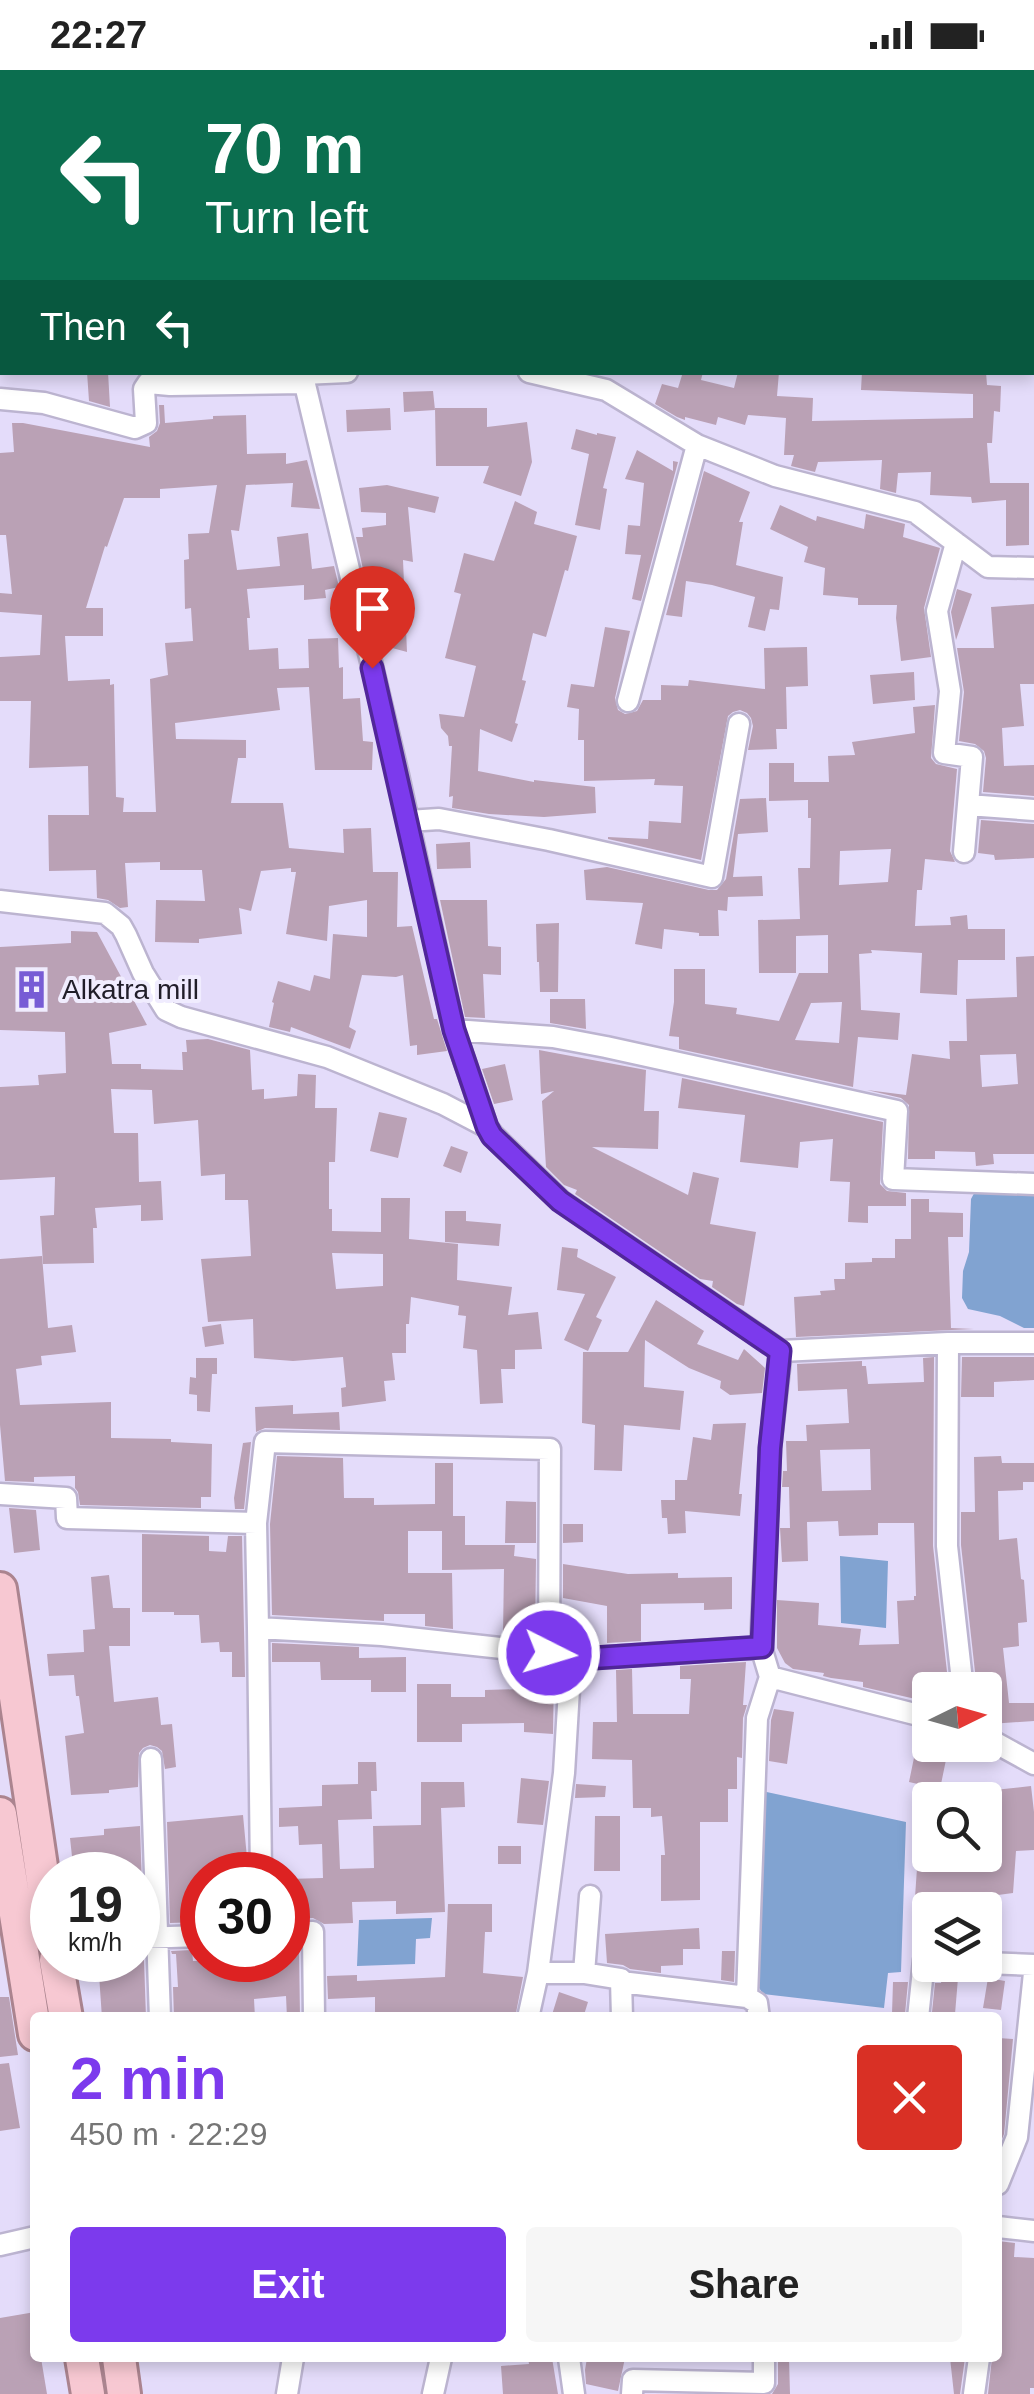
<!DOCTYPE html>
<html lang="en">
<head>
<meta charset="utf-8">
<style>
	body { margin:0; font-family:Arial,sans-serif; background:#f6f6f6; color:#222; height:100vh; display:flex; flex-direction:column; font-size:38px; white-space:nowrap }
	* { box-sizing:border-box; margin:0 }
	p { font-size:32px; color:#767676 }
	.icon { flex:none; width:55px; height:55px; fill:none; stroke:currentColor; stroke-width:2; stroke-linecap:round; stroke-linejoin:round }
	.map { position:relative; flex:1; overflow:hidden }
	.drawer { position:absolute; left:30px; top:1942px; width:972px; height:350px; display:flex; flex-direction:column; background:#fff; border-radius:10px; box-shadow:0 5px 15px #0003 }
	.drawer>* { flex:none }
	.banner { position:absolute; left:0px; top:0px; width:1035px; height:305px; box-shadow:0 5px 15px #0003; background:#0b6e4f; color:#fff; overflow:hidden }
	.needle { width:65px; rotate:85deg }
	.controls { position:absolute; left:912px; top:1602px; display:grid; gap:20px }
	.controls a { display:grid; place-items:center; width:90px; height:90px; border-radius:10px; background:#fff; box-shadow:0 5px 15px #0003; font-size:50px }
	.speed { position:absolute; left:30px; top:1782px; display:flex; gap:20px; font-size:50px; font-weight:700; text-align:center }
	.speed>* { display:grid; place-content:center; width:130px; height:130px; border-radius:50%; background:#fff; box-shadow:0 5px 15px #0003; line-height:1 }
	.speed small { font-size:25px; font-weight:400 }
	.speed .limit { border:15px solid #d22; background:#fff; color:#111 }
	.pin { position:absolute; display:grid; place-items:center; width:85px; height:85px; color:#fff; margin:-102px -42px; border-radius:50% 50% 50% 0; rotate:-45deg; box-shadow:0 0 10px #0007 }
	.pin .icon { rotate:45deg }
	.me { position:absolute; width:110px; margin:-55px; rotate:95deg; stroke-linejoin:round; filter:drop-shadow(0 0 8px #0008) }
	.turn { display:flex; align-items:center; gap:35px; height:210px; padding:0 40px; font-size:45px }
	.turn .icon { width:130px; height:130px; stroke-width:2.5 }
	.turn b { display:block; font-size:70px; line-height:85px }
	.then { display:flex; align-items:center; height:95px; padding:0 40px; background:#0003; gap:20px; font-size:38px }
	.round { display:grid; place-items:center; flex:none; width:105px; height:105px; border-radius:10px; background:#f6f6f6 }
	.headline { display:flex; align-items:center; justify-content:space-between; height:170px; padding:0 40px }
	h1 { font-size:60px; font-weight:700; line-height:75px; color:#7c3aed }
	.action { display:flex; gap:20px; margin-top:auto; padding:20px 40px }
	.action a { flex:1; height:115px; border-radius:10px; background:#7c3aed; color:#fff; font-size:40px; font-weight:700; line-height:115px; text-align:center }
	.action a+a { background:#f6f6f6; color:#222 }
	.status { display:flex; justify-content:space-between; align-items:center; height:70px; padding:0 50px; background:#fff; direction:ltr }
	.status svg { height:28px; fill:currentColor }
	.map>svg:first-child { display:block }
	.water { fill:#81a3d1 }
	.building { fill:#baa1b5; fill-rule:evenodd }
	.lines { fill:none; stroke-linecap:round; stroke-linejoin:round }
	.minor-casing { stroke:#bcb4d0; stroke-width:25 }
	.trunk-casing { stroke:#ab848f; stroke-width:38 }
	.minor { stroke:#fff; stroke-width:20 }
	.trunk { stroke:#f7c8d2; stroke-width:32 }
	.route-casing { stroke:#51269a; stroke-width:25 }
	.route { stroke:#7c3aed; stroke-width:18 }
	.labels { text-anchor:middle; stroke-width:8; stroke-linejoin:round; paint-order:stroke }
	.poi-label { font-size:28px; fill:#211e29; stroke:#f0ecfe; text-anchor:start }
</style>
</head>
<body>
<div class="status"><b>22:27</b><svg viewBox="0 0 49 12"><path d="M0 12V9h3v3zM5 12V6h3v6zM10 12V3h3v9zM15 12V0h3v12zM26 1h20v11H26zM47 4h2v5h-2z"/></svg></div>
<div class="map">
<svg width="1034" height="2324" viewBox="0 0 1034 2324">
	<rect width="100%" height="100%" fill="#e4dcfa"/>
	<path class="water" d="M1034,1111V1258H1024L1000,1246L968,1239L962,1228L963,1201L969,1182L971,1129L978,1116Z
		M840,1486L888,1491L886,1558L841,1553Z
		M762,1721L906,1752L901,1902L888,1903L884,1938L763,1924L756,1913Z
		M432,1848L430,1868L416,1869L415,1894L357,1896L359,1850Z"/>
	<path class="building" d="M87,302H108L110,337L89,331Z
		M683,302H703L701,310L734,318L738,302H779L777,326L813,328L812,351L973,348V324L861,320L862,302H986L987,315L1001,316L1000,342L994,341L992,373H987L990,413H1029V475L1006,476V430L972,433L971,427L930,425L931,402L898,403L896,423L880,419L882,390L818,392L815,402L791,396L794,385H784L786,348L748,345L745,355L718,347L716,355L685,347V350L677,347L655,334L662,314L678,318Z
		M433,321L435,340L404,342L403,322Z
		M159,335H164L165,353L213,349V346L246,345L247,384L286,383V394L307,390L320,439L291,437L293,413L246,415L239,461L231,460L237,500L280,496L277,467L308,463L312,499L334,496L339,517L325,520L326,528L304,530V515L247,519L250,548H247L249,580L278,578L279,599L309,598L308,569L338,568L339,598L343,597V629L360,628L363,671L373,672L372,700H315L309,617L277,618L280,640L175,653L176,669L246,670V688H238L231,733H283L289,778L344,783L343,759L371,758L373,802H398L397,857L412,856L434,949H437L447,981L417,985V975L410,976L403,905L396,907L362,905L349,957L356,961L350,979L291,957L290,962L269,957L274,933L272,932L278,911L310,921L314,905L330,909L333,864L367,867V830L329,836L327,871L286,864L296,802H291V798L261,801L251,841L239,838L242,864L199,869V873L155,872L156,830L205,831L202,800H160V792L125,793L128,837L120,838L108,830L97,828L96,800L49,801L48,745H89L88,696L29,698L31,631H0V587L40,585L42,545L0,542V523L12,524L6,465H0V383L14,382L12,353H23L150,377L149,367L157,361L160,353ZM217,415L209,463L188,464L189,489L184,490L185,539L191,538L193,571L165,573L168,605L150,609L156,742H123L124,728L116,727L114,614L110,615V609L68,611L65,566H103V538H86L105,476L107,477L124,428H160V419Z
		M390,338L391,360L347,362L346,340Z
		M435,338H487V357L527,352L532,392L521,426L483,413L489,396H436Z
		M576,359L597,365V363L616,367L603,418L607,419L600,460L575,455L589,384L571,379Z
		M637,380L673,401V391L678,392L641,531L632,529L641,485L625,484L628,455L640,456L644,413L625,409Z
		M704,401L750,422L739,452H743L736,495L783,507L779,540L770,539L765,561L748,557L755,527L712,515L686,511L682,547L666,545Z
		M387,415L439,427L435,443L408,437L413,492L403,490L407,582L381,575L368,512L366,513L356,467H363L362,458L386,455V443L361,442L359,418Z
		M515,431L537,442L534,454L577,466L568,501L565,500L546,567L533,563L522,610L526,611L515,653L518,654L512,672L480,659L478,701L534,712V710L595,717L596,743L544,747L489,744L452,738L453,726L449,727L452,676H449L448,666L441,658L439,644L464,647L476,596L445,588L461,524L454,522L464,483L494,491Z
		M780,435L816,451L817,446L864,459L866,444L905,454L903,467L940,478L924,538L931,587L901,591L896,548L897,535H858V528L823,525L825,498L804,492L808,477L770,459Z
		M957,519L972,524L956,570L951,542Z
		M1034,534V614H1020L1024,656L1002,658L1004,696L1034,695V726L983,722L986,688L984,681L975,674L959,671L964,622L957,578H994L991,537Z
		M605,557L630,561L615,628L618,640L625,644L637,641L643,630H661V615L688,616L689,610L765,619L764,578L807,577L808,616L786,617L787,659H776L777,679L748,680L753,656L751,648L747,643L740,640L733,642L728,646L701,790L608,769V767L648,769L649,751L681,753L683,716L654,715L655,709L584,711V670H578L579,639L567,637L571,614L594,617Z
		M914,602L915,630L873,634L870,605Z
		M935,635L931,688L936,694L957,699L950,781L955,792L925,789L922,820H917L915,856L951,855L950,847L967,845L968,859H1005V890H958L957,925L920,923L922,883L871,880L872,883L859,884L861,940L900,943L898,970L858,967L853,1017L679,979V967L669,966L674,932V899H705V934L737,938L736,944L779,951L799,903H828V865L796,866V903H759L758,850L800,849L798,798H810L811,748H808V730L769,731V693H794V712H829L828,686L855,685L852,672L915,663L913,637ZM891,779L888,812L839,815L840,781ZM842,932L839,973L795,970L811,933Z
		M766,728L768,762L738,764L733,807L762,806L763,826L728,827L727,841L718,840L719,866H699V863L664,859L662,879L635,874L643,833L586,830L584,800L607,797L709,820H717L726,809L740,729Z
		M981,750L1034,754V788L995,790L994,785L978,783Z
		M470,772L471,798L437,799L436,774Z
		M440,830H487L488,876L501,877V905L483,904L485,948L465,947Z
		M559,853L558,922H540L539,892H537L536,854Z
		M71,861L97,862L147,955L109,963L112,994H141V999L183,1000L182,982H187L186,970L208,969L250,980L252,1020L264,1019V1029L297,1026L298,1004L316,1005L315,1038H337L335,1092H329V1139H332V1161L381,1162V1128H410L409,1169L458,1174L457,1210L512,1217L508,1245L538,1242L542,1279L515,1280V1299H501L503,1333L480,1334L477,1280L463,1278L466,1246L458,1245L459,1236L411,1227L409,1254H406V1283H392L395,1310L384,1311L386,1331L342,1337L341,1318L346,1317L343,1287L293,1291L254,1288L253,1249L208,1252L201,1189L251,1186L248,1130H225V1104L201,1106L198,1050L154,1054L152,1020L111,1019L114,1063H138L139,1112L161,1111L163,1150L141,1151V1135L95,1138L97,1158H93L94,1193L43,1194L40,1146L54,1145L55,1107L0,1110V1017L39,1015L38,1005L66,1003L65,962L0,960V877L71,873ZM332,1183L383,1184V1216L336,1219Z
		M1034,886V1084H993L994,1094L976,1096L975,1082L935,1081V1089H908L909,1035L901,1028L867,1020L906,1025L912,984L950,989L949,971H967L966,929L1017,927L1016,887ZM1016,984L1018,1014L982,1017L980,985Z
		M550,929H585L586,959L550,953Z
		M539,980L646,1000L644,1041H659L658,1079L592,1077L688,1125L693,1102L719,1108L710,1154L756,1162L744,1236L737,1234L712,1217L713,1211L700,1209L575,1124L577,1120L564,1115L546,1097L542,1031L554,1021L541,1024Z
		M505,994L513,1030L494,1034L482,999Z
		M682,1008L883,1052L880,1114L887,1121L906,1123V1136H868V1153L848,1152L850,1112L830,1111L833,1069L800,1072L798,1098L740,1092L745,1045L678,1038Z
		M379,1042L407,1048L398,1088L370,1081Z
		M451,1076L468,1082L461,1103L443,1096Z
		M911,1129H929V1142L963,1143V1167H948L951,1258L974,1259L796,1267L794,1227L821,1225L820,1221L835,1220L834,1209H845V1193L872,1192V1188H895V1169H911Z
		M445,1141H466V1151L501,1154L499,1176L445,1172Z
		M562,1177L578,1179L577,1187L616,1207L596,1247L602,1250L588,1281L564,1270L585,1224L557,1220Z
		M42,1186L48,1258L72,1255L76,1282L41,1286L42,1295L16,1299L20,1335L111,1332V1368L171,1369V1372L212,1374L211,1427H201V1438L80,1435L78,1422L75,1418V1406L34,1407V1412L5,1411L0,1355V1189Z
		M656,1230L704,1261L697,1274L738,1290L744,1279L765,1298L762,1323L730,1325L720,1318L721,1311L689,1298L645,1270L644,1317L684,1321L680,1360L624,1355L622,1401L594,1400L595,1355L582,1353L583,1282H628Z
		M221,1254L224,1274L205,1277L202,1257Z
		M934,1287L933,1476L949,1620H930V1624H920V1630L863,1617V1612L831,1608L823,1606L824,1603L793,1599L785,1593L777,1578V1530L819,1533L818,1555L861,1559L859,1575L899,1574L897,1531L914,1530V1526H916L914,1453H878V1465L839,1466L838,1451L807,1452L808,1491L782,1492L780,1458H790L789,1417H782L783,1401H787L786,1371H807L806,1355L849,1353L847,1319L798,1321L797,1294L862,1291V1296H866L868,1314L924,1312L923,1288ZM870,1379L871,1420L822,1421L820,1380Z
		M962,1287H1034V1310L994,1312V1327H961Z
		M196,1288H217V1304H212L210,1342L197,1341V1325L189,1324L190,1307L196,1308Z
		M293,1335V1344L339,1342L340,1360L265,1358L256,1362L255,1337Z
		M746,1353L739,1424H742L740,1446L685,1441L686,1463L668,1464L667,1448H662L661,1430H675V1410H687L693,1367L711,1370L713,1354Z
		M251,1372L244,1439H235L234,1428L243,1373Z
		M277,1386L343,1388L344,1428H374V1435L435,1434V1393H453V1446H465V1475H515L514,1486L536,1489L535,1568L503,1564L504,1499L442,1500V1461H408V1503H452L453,1559L425,1556V1544H384V1551L272,1545L270,1454Z
		M1001,1386L1002,1393H1034V1412H1023V1420L998,1421L999,1470L1017,1468L1021,1509L1024,1510L1027,1552L1018,1553L1019,1576L1003,1578L1009,1633H1034V1651L990,1654V1646H985V1620H977L961,1475V1442H975L974,1387Z
		M506,1431L536,1432V1473H505Z
		M9,1438L36,1440L40,1480L14,1483Z
		M563,1454H583V1472L563,1473Z
		M142,1464L209,1466V1481L226,1482L228,1466H242L245,1607H232V1582H220L219,1572L201,1573L199,1545H174V1542H142Z
		M563,1494L628,1504L678,1503V1508L732,1507V1539L704,1540V1533L641,1534V1571L607,1573V1536L563,1528Z
		M109,1505L113,1538H130V1576H109L114,1632L158,1627L161,1655L172,1654L176,1697L165,1699L162,1681L157,1677L150,1675L143,1678L139,1683L138,1717L109,1720V1723L71,1725L65,1666L84,1663L79,1626H76L74,1605L49,1606L47,1584L84,1582L83,1560L95,1559L91,1507Z
		M272,1573L359,1577V1588L406,1587V1622H371V1610H321L320,1592H272Z
		M746,1592L743,1635H747L743,1648L742,1688L737,1687V1719H728V1752H700V1830L661,1831V1785H665L662,1746L651,1747V1738H633L632,1690L592,1689L593,1652H617L616,1600L632,1599L633,1644H689L691,1609H680V1596Z
		M527,1595L554,1598L553,1664L524,1662V1653L462,1654V1672H417V1614H451V1627H485V1620L522,1619Z
		M774,1639L794,1642L787,1694L769,1691L771,1650Z
		M916,1678L947,1685L940,1719L909,1712Z
		M358,1692H376L377,1721H371L372,1749L338,1750L340,1799L374,1798L373,1756L421,1755V1712H464L465,1737L441,1738L445,1842L396,1844V1831L352,1832L353,1853L324,1854L313,1848L288,1849V1809L323,1808L322,1774L299,1775L298,1756L279,1757V1738L322,1736V1715L358,1714Z
		M521,1708L549,1711L543,1755L517,1753Z
		M576,1714L606,1716L605,1727L575,1728Z
		M1031,1716L1034,1742V1780L1016,1781L1013,1823L998,1825L957,1822L956,1829L915,1827L918,1784L985,1788V1721Z
		M243,1745L247,1788L233,1789L234,1805H197L199,1852L170,1853L167,1752Z
		M595,1746H620V1801H594Z
		M140,1756L142,1816L138,1817V1805H74L70,1768L104,1765V1759Z
		M498,1776H521V1794H498Z
		M448,1834H492V1862H485L483,1903L523,1907L515,1948H474V1942H410V1948H375V1927L328,1929L327,1906L357,1905V1911L445,1907Z
		M699,1858L700,1879H683V1895L661,1896V1903L630,1899L623,1895L607,1893L605,1864Z
		M299,1876L300,1948H287L286,1926L254,1929L255,1948H174L173,1917H178L176,1884H172L171,1881L192,1880L193,1891L288,1890V1877Z
		M722,1881H735L734,1912L721,1910Z
		M98,1890H144L146,1948H102Z
		M942,1907L958,1908L955,1944L932,1942L935,1913H941Z
		M988,1908L1005,1911L1001,1940L983,1938Z
		M893,1912H908L905,1944H892Z
		M559,1922L588,1932L583,1948H551Z
		M0,1927H9L18,1985L0,1987Z
		M998,1968L1013,1969L1004,2064L998,2079Z
		M9,1993L20,2058L0,2061V1994Z
		M998,2171L1015,2173L1014,2187L1034,2188V2318H1030V2324H988L992,2288H998Z
		M35,2242V2288H41L47,2324H0V2248Z
		M528,2288H552L558,2324H503L501,2296L529,2294Z
		M587,2288H625L618,2321L586,2314L585,2300Z
		M778,2288H789L790,2324H772L778,2314Z
		M950,2288H965L960,2324H954Z"/>
	<g class="lines">
		<defs>
			<path id="minor" d="M224,0V2
				M294,0L299,2
				M731,0L733,2
				M1032,102H1034
				M1032,242H1034
				M302,302L398,705L454,960L487,1057L493,1065L561,1131L781,1281L948,1273H1034
				M529,302L606,320L697,375L775,406L915,442L988,497L1034,498
				M303,304L347,302
				M0,329L44,333L135,358L146,353L144,319L148,313L170,315L304,313
				M956,473L937,541L950,621L944,683L972,687L964,782
				M628,631L697,375
				M968,735L1034,740
				M408,751L439,749L549,770L712,807L739,654
				M0,831L105,843L121,856L126,865L143,903L166,940L181,947L327,987L443,1034L487,1057
				M454,960L553,967L606,977L897,1041L893,1109L1034,1114
				M948,1273L947,1476L963,1620
				M781,1281L770,1378L761,1577L770,1607L930,1648
				M0,1424L66,1428L67,1448L256,1453L258,1558L382,1565L593,1588L761,1577
				M256,1453L265,1372L550,1379L549,1583
				M258,1558L261,1805
				M985,1667L1034,1694
				M151,1689L160,1948
				M288,1863L313,1862L314,1948
				M138,1868L202,1866
				M985,1893L1034,1895
				M538,1903L564,1703L571,1586
				M584,1903L621,1909L622,1948
				M621,1912L747,1927L757,1648L770,1607
				M747,1927L757,1933L759,1948
				M528,1948L538,1903H584L590,1826
				M918,1948L924,1890H930
				M998,2114L1017,2067L1034,1903
				M998,2157L1034,2161
				M0,2175L35,2167
				M569,2288L574,2324
				M287,2324L293,2288
				M433,2324L441,2288
				M632,2324L633,2310L764,2313V2288
				M974,2324L979,2288"/>
			<path id="trunk" d="M0,1519L52,1871
				M0,1744L35,1964
				M56,1890L66,1948
				M82,2288L88,2324
				M119,2288L124,2324"/>
		</defs>
		<use href="#minor" class="minor-casing"/>
		<use href="#trunk" class="trunk-casing"/>
		<use href="#minor" class="minor"/>
		<use href="#trunk" class="trunk"/>
	</g>
	<g class="lines">
		<defs>
			<path id="route" d="M372,598L454,960L487,1057L492,1066L560,1131L780,1281L770,1378L762,1577L594,1588L549,1583"/>
		</defs>
		<use href="#route" class="route-casing"/>
		<use href="#route" class="route"/>
	</g>
	<defs>
		<symbol id="building-bare" viewBox="-9 -9 18 18"><path d="M-4-6H4V6H1V3H-1V6H-4ZM-2.5-4.3h1.7v1.8h-1.7ZM.8-4.3h1.7v1.8H.8ZM-2.5-1h1.7V.8h-1.7ZM.8-1h1.7V.8H.8Z" fill="#775bd5" stroke="#f0ecfe" stroke-width="2.5" paint-order="stroke"/></symbol>
	</defs>
	<g fill-rule="evenodd">
		<use href="#building-bare" x="4" y="892" width="55" height="55"/>
	</g>
	<g class="labels">
		<g class="poi-label">
			<text x="62" y="929">Alkatra mill</text>
		</g>
	</g>
</svg>
<div class="controls">
<a><svg class="needle" viewBox="-14 -14 28 28"><path d="M0-13l5 13h-10z" fill="#e53935"/><path d="M0 13l5-13h-10z" fill="#767676"/></svg></a>
<a><svg class="icon" aria-label="search" viewBox="0 0 24 24"><circle cx="10" cy="10" r="6"/><path d="M15 15l6 6"/></svg></a>
<a><svg class="icon" aria-label="layers" viewBox="0 0 24 24"><path d="M12 4l9 5-9 5-9-5zM3 14l9 5 9-5"/></svg></a>
</div>
<div class="speed"><div>19<small>km/h</small></div><div class="limit">30</div></div>
<div class="pin" style="left:372px;top:598px;background:#d93025"><svg class="icon" aria-label="arrive" viewBox="0 0 24 24"><path d="M6 21V4h12l-3 4 3 4H6"/></svg></div>
<svg class="me" style="left:549px;top:1583px" viewBox="-20 -20 40 40"><circle r="17" fill="#7c3aed" stroke="#fff" stroke-width="3"/><path d="M0-11L8 9 0 5-8 9z" fill="#fff"/></svg>
<div class="banner">
<div class="turn"><svg class="icon" aria-label="left" viewBox="0 0 24 24"><path d="M17 20v-9H6M10 6l-5 5 5 5"/></svg><div><b>70 m</b>Turn left</div></div>
<div class="then">Then<svg class="icon" aria-label="left" viewBox="0 0 24 24"><path d="M17 20v-9H6M10 6l-5 5 5 5"/></svg></div>
</div>
<section class="drawer">
<div class="headline"><div><h1>2 min</h1><p>450 m · 22:29</p></div><a class="round" style="background:#d93025;color:#fff"><svg class="icon" aria-label="close" viewBox="0 0 24 24"><path d="M6 6l12 12M18 6L6 18"/></svg></a></div>
<div class="action"><a>Exit</a><a>Share</a></div>
</section>
</div>
</body>
</html>
